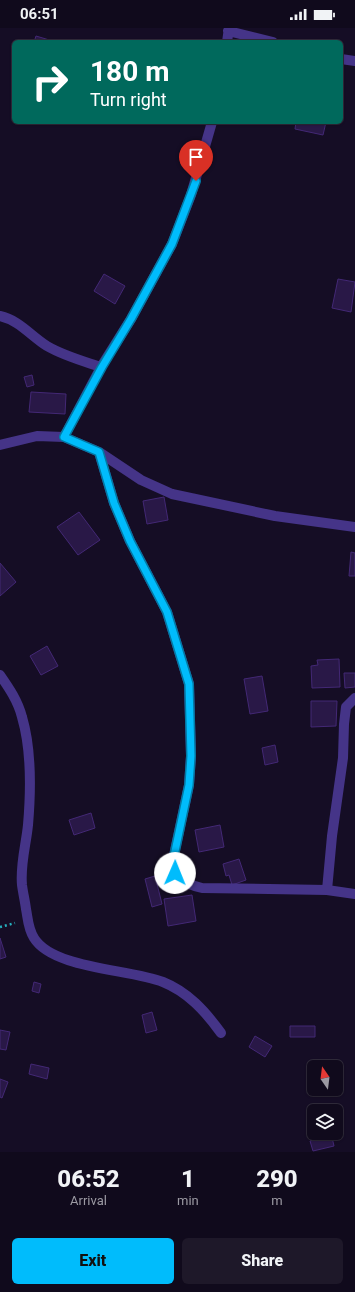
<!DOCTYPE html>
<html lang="en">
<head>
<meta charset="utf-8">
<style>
	body { margin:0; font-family:Roboto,sans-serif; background:#1e1829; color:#f1f3f6; height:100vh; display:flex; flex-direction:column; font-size:15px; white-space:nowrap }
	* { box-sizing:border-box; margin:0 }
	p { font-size:13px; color:#9c9aa3 }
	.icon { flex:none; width:22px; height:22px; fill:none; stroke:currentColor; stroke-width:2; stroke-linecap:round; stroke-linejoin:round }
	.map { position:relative; height:1124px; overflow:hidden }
	.side { display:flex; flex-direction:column; background:#100a1c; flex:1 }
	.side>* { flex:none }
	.banner { position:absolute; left:12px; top:12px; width:331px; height:84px; border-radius:6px; box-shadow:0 1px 3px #0004,0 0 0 1px #302b3b; background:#00695c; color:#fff; overflow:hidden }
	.needle { width:26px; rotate:346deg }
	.tools { position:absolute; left:307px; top:1032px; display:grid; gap:8px }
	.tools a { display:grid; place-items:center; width:36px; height:36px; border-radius:6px; background:#100a1c; box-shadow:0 1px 3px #0004,0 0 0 1px #302b3b; font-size:20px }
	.pin { position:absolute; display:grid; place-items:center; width:34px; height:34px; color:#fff; margin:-41px -17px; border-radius:50% 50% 50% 0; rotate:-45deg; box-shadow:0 0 4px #0007 }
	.pin .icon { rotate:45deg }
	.me { position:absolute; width:44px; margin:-22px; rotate:1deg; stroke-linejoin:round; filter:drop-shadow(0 0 3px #0008) }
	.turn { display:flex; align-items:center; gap:14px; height:84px; padding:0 12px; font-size:18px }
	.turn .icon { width:52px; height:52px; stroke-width:2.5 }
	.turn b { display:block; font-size:28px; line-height:34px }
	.eta { display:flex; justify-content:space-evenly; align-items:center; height:68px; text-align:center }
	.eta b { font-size:24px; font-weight:800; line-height:28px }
	.primary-button { display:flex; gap:8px; margin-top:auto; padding:8px 12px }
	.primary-button a { flex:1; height:46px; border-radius:6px; background:#00bcfc; color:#111; font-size:16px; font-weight:800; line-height:46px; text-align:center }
	.primary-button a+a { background:#1e1829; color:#f1f3f6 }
	.status { display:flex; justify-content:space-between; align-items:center; height:28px; padding:0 20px; background:#100a1c; direction:ltr }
	.status svg { height:11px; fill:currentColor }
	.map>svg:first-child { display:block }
	.building { fill:#291847; stroke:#432875 }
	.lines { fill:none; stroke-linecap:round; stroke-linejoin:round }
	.path { stroke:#26b0be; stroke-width:2.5; stroke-dasharray:2 3; stroke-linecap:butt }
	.minor { stroke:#453488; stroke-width:10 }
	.route-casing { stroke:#007aa4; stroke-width:10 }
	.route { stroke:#00bcfc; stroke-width:7 }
</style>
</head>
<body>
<div class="status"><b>06:51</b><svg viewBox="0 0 49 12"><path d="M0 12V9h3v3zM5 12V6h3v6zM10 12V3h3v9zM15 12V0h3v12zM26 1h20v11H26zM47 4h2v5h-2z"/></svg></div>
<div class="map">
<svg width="355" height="1124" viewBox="0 0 355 1124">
	<rect width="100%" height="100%" fill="#150d25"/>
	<path class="building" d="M36,8L56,14H34Z
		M296,94H326L323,107L295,101Z
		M104,246L125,258L115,276L94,263Z
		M338,251L355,254L351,284L332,280Z
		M32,347L34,357L27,359L24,349Z
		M31,364L66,366L65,386L29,384Z
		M164,469L168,492L147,496L143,473Z
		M79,484L100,512L78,527L57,499Z
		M351,524L355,525V548H349Z
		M0,535L16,554L0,568Z
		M47,618L58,638L41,647L30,628Z
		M339,631L340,659L312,660L311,638L318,637L317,632Z
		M344,645H355V659L345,660Z
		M262,648L268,683L250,686L244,651Z
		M311,673H337L336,698L311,699Z
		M275,717L278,734L265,737L262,720Z
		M91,785L95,800L74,807L69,792Z
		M220,797L224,819L199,824L195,802Z
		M239,831L246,852L232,857L229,847L226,848L223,836Z
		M155,848L162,876L152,879L145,851Z
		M192,867L196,893L168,898L164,871Z
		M0,910L6,929L0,931Z
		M34,954L41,956L39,965L32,963Z
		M152,984L157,1002L146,1005L142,987Z
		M290,998H315V1009H290Z
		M0,1002L10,1004L6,1022L0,1021Z
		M255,1008L272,1018L265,1029L249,1019Z
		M31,1036L49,1040L47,1051L29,1046Z
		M0,1051L8,1054L2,1070L0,1069Z
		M320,1105H331L334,1118L313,1123L310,1113L321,1109Z"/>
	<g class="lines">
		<path class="path" d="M0,899L15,895"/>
		<path class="minor" d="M228,3L273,14
			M227,14L229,0
			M341,31L355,33
			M0,288C19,292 31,308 47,318C64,328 83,333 101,339
			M64,409L101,339L131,291L172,216L191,167L212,94
			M0,417L37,408L64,409L99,424L141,452L172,466L275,488L355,499
			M99,424L114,475L130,513L167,584L189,656L191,728L189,757L174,827C172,851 182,855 202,860L327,862L355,866
			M0,647C9,660 18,673 22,689C32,723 31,762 28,797C26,817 20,837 22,857C23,865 25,873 26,881C28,891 28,901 34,910C53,941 130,941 163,954C188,964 205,983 221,1005
			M327,862L332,808L343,730L344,696L346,679L355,670"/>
	</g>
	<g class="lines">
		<defs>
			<path id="route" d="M175,845L174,828L189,757L191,728L189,656L167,584L130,513L114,475L99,424L64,409L102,339L131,291L172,216L196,153"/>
		</defs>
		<use href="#route" class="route-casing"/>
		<use href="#route" class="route"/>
	</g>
</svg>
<div class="tools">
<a><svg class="needle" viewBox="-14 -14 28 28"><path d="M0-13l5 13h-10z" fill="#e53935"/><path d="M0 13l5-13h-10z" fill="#9c9aa3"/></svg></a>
<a><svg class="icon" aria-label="layers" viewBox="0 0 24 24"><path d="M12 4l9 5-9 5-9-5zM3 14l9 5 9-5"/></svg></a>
</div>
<div class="pin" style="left:196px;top:153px;background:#d93025"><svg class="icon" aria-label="arrive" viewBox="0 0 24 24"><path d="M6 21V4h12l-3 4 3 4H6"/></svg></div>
<svg class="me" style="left:175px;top:845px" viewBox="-20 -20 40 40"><circle r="19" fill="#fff"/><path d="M0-13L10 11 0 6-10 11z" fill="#00bcfc"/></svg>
<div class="banner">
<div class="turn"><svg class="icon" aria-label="right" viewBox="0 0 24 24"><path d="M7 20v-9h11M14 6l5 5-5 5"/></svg><div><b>180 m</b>Turn right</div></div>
</div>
</div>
<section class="side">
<div class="eta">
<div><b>06:52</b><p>Arrival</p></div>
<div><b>1</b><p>min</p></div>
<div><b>290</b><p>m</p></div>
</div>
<div class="primary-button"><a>Exit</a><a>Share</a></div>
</section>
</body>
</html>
